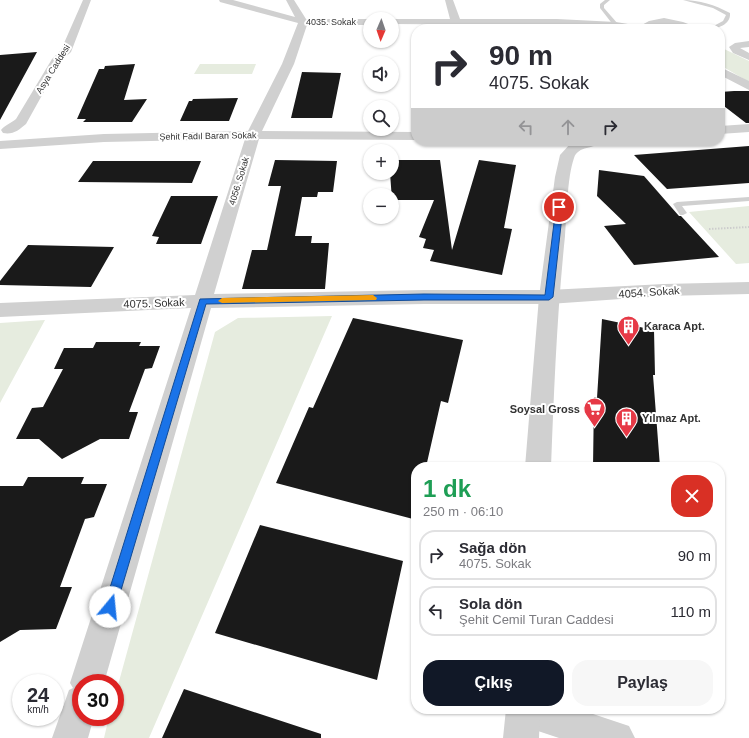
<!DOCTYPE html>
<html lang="tr">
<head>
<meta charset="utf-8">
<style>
	body { margin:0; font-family:Helvetica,sans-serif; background:#f7f7f7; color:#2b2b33; height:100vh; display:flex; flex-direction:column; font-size:15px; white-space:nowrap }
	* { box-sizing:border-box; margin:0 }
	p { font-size:13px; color:#7c7c81 }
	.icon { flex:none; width:22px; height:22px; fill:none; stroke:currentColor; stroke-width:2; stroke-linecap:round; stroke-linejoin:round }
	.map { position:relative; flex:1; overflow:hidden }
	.panel { position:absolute; left:411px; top:462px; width:314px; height:252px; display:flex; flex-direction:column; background:#fff; border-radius:16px; box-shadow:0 1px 3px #0004 }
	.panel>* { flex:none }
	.banner { position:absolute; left:411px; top:24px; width:314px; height:122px; border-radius:16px; box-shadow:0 1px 3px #0004; background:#fff; color:#2b2b33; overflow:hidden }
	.needle { width:26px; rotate:182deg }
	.fabs { position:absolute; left:363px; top:12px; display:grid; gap:8px }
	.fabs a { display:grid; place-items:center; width:36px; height:36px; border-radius:50%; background:#fff; box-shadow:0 1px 3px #0004; font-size:20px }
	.speed { position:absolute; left:12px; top:674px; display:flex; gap:8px; font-size:20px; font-weight:700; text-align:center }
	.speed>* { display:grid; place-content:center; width:52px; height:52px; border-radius:50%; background:#fff; box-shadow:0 1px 3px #0004; line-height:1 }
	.speed small { font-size:10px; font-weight:400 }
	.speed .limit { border:6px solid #d22; background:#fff; color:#111 }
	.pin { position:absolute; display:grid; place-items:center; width:34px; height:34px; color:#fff; margin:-17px; border:2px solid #fff; border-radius:50%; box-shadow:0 1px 4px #0007 }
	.me { position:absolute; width:44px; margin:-22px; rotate:17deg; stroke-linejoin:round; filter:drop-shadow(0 0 3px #0008) }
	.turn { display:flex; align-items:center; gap:14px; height:84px; padding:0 12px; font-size:18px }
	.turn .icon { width:52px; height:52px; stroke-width:2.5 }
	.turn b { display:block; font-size:28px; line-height:34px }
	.lanes { display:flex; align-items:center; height:38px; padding:0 12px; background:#0003; justify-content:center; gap:20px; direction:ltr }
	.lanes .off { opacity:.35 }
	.round { display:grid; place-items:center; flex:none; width:42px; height:42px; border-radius:16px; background:#f7f7f7 }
	.headline { display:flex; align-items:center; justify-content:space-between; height:68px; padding:0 12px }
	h1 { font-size:24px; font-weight:700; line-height:30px; color:#1e9e55 }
	.cta { display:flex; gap:8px; margin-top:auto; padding:8px 12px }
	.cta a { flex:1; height:46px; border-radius:16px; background:#111827; color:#fff; font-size:16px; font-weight:700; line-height:46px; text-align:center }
	.cta a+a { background:#f7f7f7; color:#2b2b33 }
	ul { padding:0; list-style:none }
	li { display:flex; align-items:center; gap:12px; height:50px; margin:0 8px 6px; padding:0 4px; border:2px solid #e1e1e2; border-radius:16px }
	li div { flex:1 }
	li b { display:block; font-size:15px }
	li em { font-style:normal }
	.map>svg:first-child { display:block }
	.green { fill:#e6ecdf }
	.building { fill:#1a1a1a }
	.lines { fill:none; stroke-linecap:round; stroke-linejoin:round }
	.path { stroke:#cdcdcd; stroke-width:2; stroke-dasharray:1.5 1.5; stroke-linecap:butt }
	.service { fill:#d0d0d0; fill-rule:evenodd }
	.minor { fill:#d0d0d0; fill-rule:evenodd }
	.tertiary { fill:#d0d0d0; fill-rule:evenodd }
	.route { fill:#1a73e8; stroke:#114b97 }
	.slow { fill:#f59e0b }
	.labels { text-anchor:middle; stroke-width:4; stroke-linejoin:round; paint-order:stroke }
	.far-street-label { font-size:9px; fill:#333; stroke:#fff }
	.street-label { font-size:11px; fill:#333; stroke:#fff }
	.poi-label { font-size:11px; font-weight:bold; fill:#333; stroke:#fff; text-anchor:start }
</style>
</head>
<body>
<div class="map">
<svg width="749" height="738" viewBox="0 0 749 738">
	<rect width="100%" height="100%" fill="#fff"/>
	<path class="green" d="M720,47L749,61V82L720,65Z
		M200,64H256L252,74H194Z
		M749,206V263L736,264L689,212Z
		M332,316L149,738H104L109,717H115V696L215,332L238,318Z
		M45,320L0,403V323Z"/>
	<path class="building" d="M37,52L0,120V55Z
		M135,64L124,100L147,99L132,122H83L86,119H77L99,69H104L105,66Z
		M302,72L341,73L332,118H291Z
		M734,91H749V123H746L720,103V92Z
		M238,98L229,121H180L189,101H192L193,99Z
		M749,146V183L667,189L634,155Z
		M275,160L337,161L333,192H318L317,197H302L295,236H312L311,243H329L325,289H242L252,250H267L281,186H268Z
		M392,160H440L452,250L479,160L516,165L504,228L512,229L502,275L430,261L434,250L423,248L426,239L419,237L434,200H392L390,173H392Z
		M93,161H201L192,183L78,182Z
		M599,170L644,176L679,216H681L719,257L634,265L604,226L626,224L597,196Z
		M171,196H218L201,244H156L159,237L152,236Z
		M28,245L114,247L91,287L0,285V281Z
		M353,318L463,340L448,403L441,401L426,467H416V507L413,519L276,483L309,407L313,408Z
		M602,319L654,330L655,375H653L660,467H593L594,397L597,398Z
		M96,342H141L139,346H160L152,368L145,369L129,412H138L129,439H100L62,459L39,439H16L32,408L43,407L63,369H54L64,348H93Z
		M28,477H84L81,484H107L94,517L85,519L60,587H72L56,629L20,630L0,642V486H23Z
		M260,525L403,561L377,680L215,633Z
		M184,689L321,734V738H162Z"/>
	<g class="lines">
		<path class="path" d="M709,229L749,227"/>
		<path class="service" d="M605,0H610L604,5V8L618,24V26H614L600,8V4Z
			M683,0C699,0 715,5 730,13C731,25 717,29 708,29L723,21L726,15L713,8Z
			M544,27L554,29H544Z
			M749,197V201L682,206L687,213L683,215H680L673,204L677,202Z"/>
		<path class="minor" d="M219,0H233L295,17L286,0H294L306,19H370V25H307L294,64L262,131L416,132V140L259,139L214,294L424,290H549L664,284L749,282V294L664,296L549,304H424L211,308L104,683H81V717H94L88,738H52L69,690L73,688L70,683L191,308L0,317V303L195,295L245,139L104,142L0,149V141L104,134L248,131L282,64L298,23L220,2Z
			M445,0H453L460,19H557L616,22L640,26L649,21L664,18L683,22L696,27L698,29H685L674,25L664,24L649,29H624L557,25L392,24V19H389H450Z
			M749,41V47L740,48L749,53V60L733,53L729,47L735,43Z
			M720,67L749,81V90L720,75Z
			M561,141H591L592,143L590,146L585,147L563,144Z
			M506,709H578L629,726L635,738H559L511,722Z"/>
		<path class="tertiary" d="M83,0H91L71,52L61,61L26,124C19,130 13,135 3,133L1,130C5,125 11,123 16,119L52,59L61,50Z
			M749,124V132L720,134V126Z
			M580,141H601C595,150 578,145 574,158C567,178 567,214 565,236C557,313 554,390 551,467H525L539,297L555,177L560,155L570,144Z
			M506,709H540L539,738H503Z"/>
	</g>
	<path class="route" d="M559,205L563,207L553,297L549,300H424L206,304L116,607L114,611L110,613L106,611L104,607L200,299L424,294L545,295L556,207Z"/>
	<path class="slow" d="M373,295L377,298L376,300L222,303L218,301L222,298Z"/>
	<defs>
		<symbol id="building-pin" viewBox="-11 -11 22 30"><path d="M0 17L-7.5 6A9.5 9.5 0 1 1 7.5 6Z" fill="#e63946" stroke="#fff"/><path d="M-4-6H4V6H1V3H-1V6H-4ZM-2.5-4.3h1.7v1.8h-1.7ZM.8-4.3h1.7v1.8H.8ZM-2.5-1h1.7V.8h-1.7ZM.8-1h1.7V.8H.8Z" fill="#fff"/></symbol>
		<symbol id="supermarket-pin" viewBox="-11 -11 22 30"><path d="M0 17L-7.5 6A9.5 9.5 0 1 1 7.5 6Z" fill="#e63946" stroke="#fff"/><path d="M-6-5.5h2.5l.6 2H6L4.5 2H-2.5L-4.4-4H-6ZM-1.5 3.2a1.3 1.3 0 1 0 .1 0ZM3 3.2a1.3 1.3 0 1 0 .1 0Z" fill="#fff"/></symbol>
	</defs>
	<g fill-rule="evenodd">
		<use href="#building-pin" x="616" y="314" width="25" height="34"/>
		<use href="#supermarket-pin" x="582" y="396" width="25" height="34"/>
		<use href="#building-pin" x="614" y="406" width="25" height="34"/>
	</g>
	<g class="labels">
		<g class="far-street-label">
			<text x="331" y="25">4035. Sokak</text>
			<text transform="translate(53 69) rotate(-58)" y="3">Asya Caddesi</text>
			<text transform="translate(208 136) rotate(-1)" y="3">Şehit Fadıl Baran Sokak</text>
			<text transform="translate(239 181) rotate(-73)" y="3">4056. Sokak</text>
		</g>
		<g class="street-label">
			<text transform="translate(649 292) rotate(-4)" y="4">4054. Sokak</text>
			<text transform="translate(154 303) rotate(-2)" y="4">4075. Sokak</text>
		</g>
		<g class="poi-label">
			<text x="644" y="330">Karaca Apt.</text>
			<text x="580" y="413" text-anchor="end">Soysal Gross</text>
			<text x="642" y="422">Yılmaz Apt.</text>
		</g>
	</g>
</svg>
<div class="fabs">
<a><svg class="needle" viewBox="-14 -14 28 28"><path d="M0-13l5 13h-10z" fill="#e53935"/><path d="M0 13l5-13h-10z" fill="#7c7c81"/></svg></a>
<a><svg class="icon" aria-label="sound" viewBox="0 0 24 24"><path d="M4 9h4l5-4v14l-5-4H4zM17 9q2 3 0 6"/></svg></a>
<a><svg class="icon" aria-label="search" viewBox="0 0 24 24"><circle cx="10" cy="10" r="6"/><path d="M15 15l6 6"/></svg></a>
<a>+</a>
<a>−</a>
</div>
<div class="speed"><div>24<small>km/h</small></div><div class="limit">30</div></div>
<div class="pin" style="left:559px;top:207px;background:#d93025"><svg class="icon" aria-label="arrive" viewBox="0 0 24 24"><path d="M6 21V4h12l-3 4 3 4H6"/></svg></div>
<svg class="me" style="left:110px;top:607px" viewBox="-20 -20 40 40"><circle r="19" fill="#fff"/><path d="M0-13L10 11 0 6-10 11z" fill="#1a73e8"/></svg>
<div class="banner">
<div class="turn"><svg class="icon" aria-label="right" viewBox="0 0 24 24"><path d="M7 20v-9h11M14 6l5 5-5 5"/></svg><div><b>90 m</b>4075. Sokak</div></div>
<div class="lanes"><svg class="icon off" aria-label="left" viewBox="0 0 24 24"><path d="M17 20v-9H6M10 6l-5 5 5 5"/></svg><svg class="icon off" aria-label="ahead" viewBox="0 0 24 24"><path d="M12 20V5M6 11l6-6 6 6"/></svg><svg class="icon" aria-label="right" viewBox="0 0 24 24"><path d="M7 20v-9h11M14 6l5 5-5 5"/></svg></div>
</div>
<section class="panel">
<div class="headline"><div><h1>1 dk</h1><p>250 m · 06:10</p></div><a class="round" style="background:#d93025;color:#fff"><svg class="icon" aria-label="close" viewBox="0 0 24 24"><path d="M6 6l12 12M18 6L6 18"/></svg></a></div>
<ul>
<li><svg class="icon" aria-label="right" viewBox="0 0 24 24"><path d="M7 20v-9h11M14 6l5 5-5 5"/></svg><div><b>Sağa dön</b><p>4075. Sokak</p></div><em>90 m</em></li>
<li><svg class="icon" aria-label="left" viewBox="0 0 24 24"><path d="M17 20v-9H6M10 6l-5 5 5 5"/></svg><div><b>Sola dön</b><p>Şehit Cemil Turan Caddesi</p></div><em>110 m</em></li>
</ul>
<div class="cta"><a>Çıkış</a><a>Paylaş</a></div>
</section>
</div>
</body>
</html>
